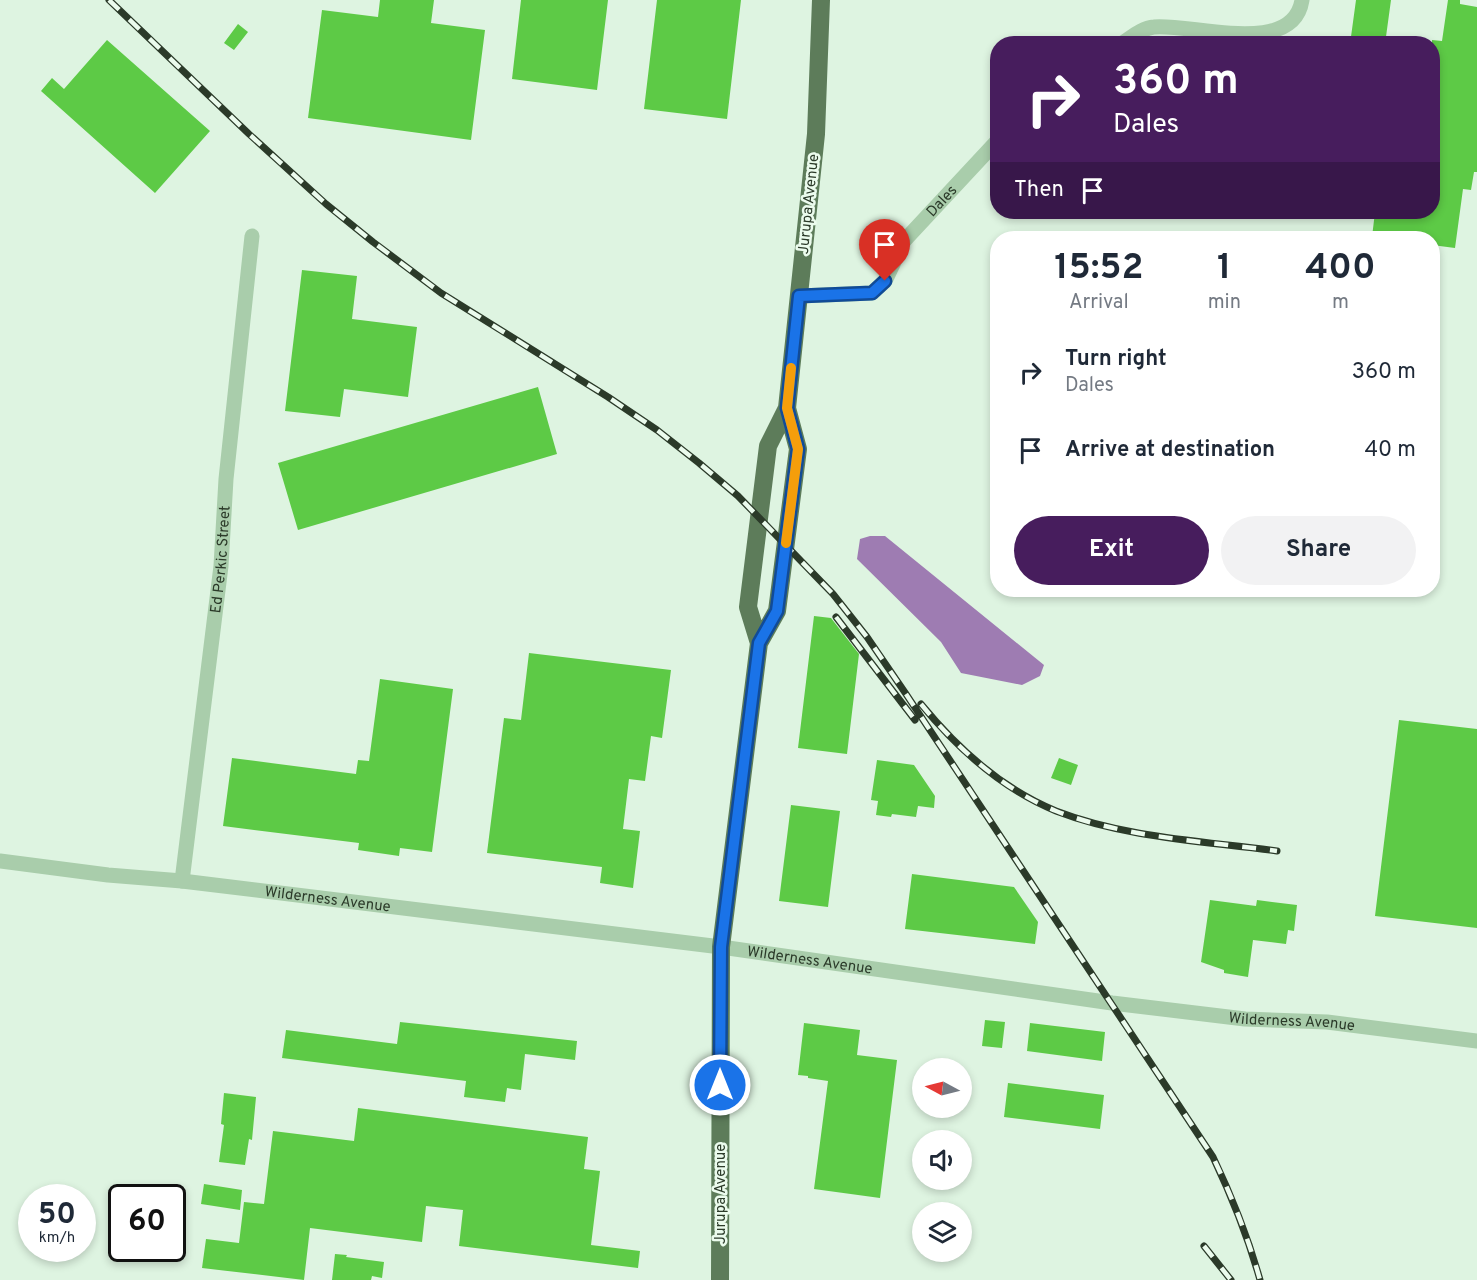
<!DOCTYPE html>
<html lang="en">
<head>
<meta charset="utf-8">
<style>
	body { margin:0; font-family:Overpass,sans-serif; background:#f2f2f3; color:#1f2937; height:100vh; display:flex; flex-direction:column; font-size:22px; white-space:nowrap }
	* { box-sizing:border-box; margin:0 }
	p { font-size:20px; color:#747a83 }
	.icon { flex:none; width:33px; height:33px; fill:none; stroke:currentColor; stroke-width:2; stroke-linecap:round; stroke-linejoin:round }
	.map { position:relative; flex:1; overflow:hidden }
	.drawer { position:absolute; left:990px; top:231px; width:450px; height:366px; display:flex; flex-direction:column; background:#fff; border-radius:24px; box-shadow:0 3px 9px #0003 }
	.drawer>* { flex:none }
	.hud { position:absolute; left:990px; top:36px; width:450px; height:183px; border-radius:24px; box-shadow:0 3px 9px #0003; background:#471d5d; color:#fff; overflow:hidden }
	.needle { width:39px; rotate:277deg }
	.buttons { position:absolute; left:912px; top:1058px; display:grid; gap:12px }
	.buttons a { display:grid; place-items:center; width:60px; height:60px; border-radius:50%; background:#fff; box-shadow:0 3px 9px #0003; font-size:30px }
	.speed { position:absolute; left:18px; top:1184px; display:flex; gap:12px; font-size:30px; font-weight:700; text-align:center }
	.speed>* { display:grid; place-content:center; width:78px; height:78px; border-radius:50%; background:#fff; box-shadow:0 3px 9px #0003; line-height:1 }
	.speed small { font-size:15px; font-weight:400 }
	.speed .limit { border:3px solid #111; border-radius:9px; background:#fff; color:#111 }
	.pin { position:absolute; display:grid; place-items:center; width:51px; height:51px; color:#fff; margin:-62px -26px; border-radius:50% 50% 50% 0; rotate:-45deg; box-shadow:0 0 6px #0007 }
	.pin .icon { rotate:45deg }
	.me { position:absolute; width:66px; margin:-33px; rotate:0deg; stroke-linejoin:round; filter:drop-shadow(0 0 4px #0008) }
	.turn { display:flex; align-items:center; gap:21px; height:126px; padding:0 24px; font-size:27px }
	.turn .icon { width:78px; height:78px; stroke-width:2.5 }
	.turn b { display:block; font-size:42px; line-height:51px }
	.then { display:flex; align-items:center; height:57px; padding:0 24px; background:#0003; gap:12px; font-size:22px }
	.eta { display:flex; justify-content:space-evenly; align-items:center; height:102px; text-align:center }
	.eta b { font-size:36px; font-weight:700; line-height:42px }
	.button { display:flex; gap:12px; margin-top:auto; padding:12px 24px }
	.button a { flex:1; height:69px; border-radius:36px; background:#471d5d; color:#fff; font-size:24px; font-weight:700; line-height:69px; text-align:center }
	.button a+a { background:#f2f2f3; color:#1f2937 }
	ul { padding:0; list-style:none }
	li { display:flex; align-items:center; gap:18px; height:78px; padding:0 24px }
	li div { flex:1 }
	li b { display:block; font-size:22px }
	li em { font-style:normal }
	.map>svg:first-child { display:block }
	.water { fill:#9e7cb2 }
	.building { fill:#5dca46 }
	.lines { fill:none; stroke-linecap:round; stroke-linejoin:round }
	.street { stroke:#a9cdab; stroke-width:15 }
	.primary { stroke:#5d7c5a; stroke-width:18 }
	.rail-casing { stroke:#2b3a29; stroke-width:7 }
	.rail { stroke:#ebfbed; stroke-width:4.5; stroke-dasharray:14; stroke-linecap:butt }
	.route-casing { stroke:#114b97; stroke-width:15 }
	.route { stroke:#1a73e8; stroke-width:10 }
	.slow { stroke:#f59e0b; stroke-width:10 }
	.labels { text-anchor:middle; stroke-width:5; stroke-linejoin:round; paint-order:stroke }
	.street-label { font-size:15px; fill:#2b3a29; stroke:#ebfbed }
</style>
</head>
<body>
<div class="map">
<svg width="1477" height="1280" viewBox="0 0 1477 1280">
	<rect width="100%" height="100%" fill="#def4e1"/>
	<path class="water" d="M870,536H885L1044,665L1040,676L1022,685L961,673L941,642L857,559L860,539Z"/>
	<path class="building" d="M380,0H434L431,23L485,30L471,140L308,118L322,10L378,17Z
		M521,0H608L597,90L512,79Z
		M657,0H741L727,119L644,109Z
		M1356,0H1391L1385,44H1350Z
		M1448,0H1460V4L1477,7V172H1474L1471,190L1463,189L1455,248L1432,245V238L1372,237L1375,212H1432V40L1442,41Z
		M238,24L248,32L234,50L224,43Z
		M107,40L210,131L155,193L41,91L52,78L64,89Z
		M302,270L357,276L352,319L417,327L408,397L344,389L340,417L285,411Z
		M538,387L557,454L298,530L278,463Z
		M814,616L831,618L859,654L847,754L798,748Z
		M529,653L671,670L662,738L651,736L645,781L629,779L623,829L640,831L633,888L600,883L602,867L487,853L504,718L521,720Z
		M380,679L453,689L432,852L400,848L399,856L358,850L359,843L223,826L232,758L356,774L358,760L369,761Z
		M1399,720L1477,729V928L1375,916Z
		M1059,758L1078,765L1071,785L1051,778Z
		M877,760L914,765L935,796L934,808L918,806L916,817L892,814L891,817L876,815L878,801L871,800Z
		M791,805L840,811L828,907L779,901Z
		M912,874L1014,887L1038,922L1035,944L905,929Z
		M1210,900L1256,906L1257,900L1297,905L1294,931L1288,930L1286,944L1253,940L1248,977L1224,973V970L1201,962Z
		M985,1020L1005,1022L1002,1048L982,1046Z
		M400,1022L577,1041L575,1060L525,1054L521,1090L507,1088L505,1102L464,1097L466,1081L282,1058L286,1030L397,1044Z
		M804,1023L860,1030L857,1055L897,1060L880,1198L814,1189L828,1081L808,1078V1076L798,1075Z
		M1030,1023L1105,1032L1102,1061L1027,1051Z
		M1008,1083L1104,1095L1100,1129L1004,1117Z
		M224,1093L256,1097L252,1140L249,1139L245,1165L219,1162L224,1125L221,1124Z
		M358,1108L588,1137L584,1169L600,1171L591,1245L640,1251L638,1268L459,1246L463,1210L426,1206L422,1242L310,1228L304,1280L202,1268L206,1239L239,1243L244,1202L264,1204L273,1131L354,1141Z
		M204,1184L242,1190L240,1210L201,1204Z
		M335,1254L347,1255L346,1257L384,1262L382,1278L372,1276L371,1280H332Z"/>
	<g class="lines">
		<g class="street">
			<path d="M1121,44C1132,37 1142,28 1154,27C1191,23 1293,58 1302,0"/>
			<path id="s1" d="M799,296L872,293L885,281L904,241L998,140"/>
			<path id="s2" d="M0,861L108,875L182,881L721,947L1112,1003L1245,1019L1327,1022L1477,1041"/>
			<path id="s3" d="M182,881L221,566L226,479L252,236"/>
		</g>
		<path class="primary" d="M759,643L777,611L798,449L787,408
			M720,1280L721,947L759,643L748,607L768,446L787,408L816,134L821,0"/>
		<defs>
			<path id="rail" d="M109,0L249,134L326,204L373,242L441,293L608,397L657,430L699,463L738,496L833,594L867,637L906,694L1213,1157C1232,1197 1248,1237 1260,1280
				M836,617L915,720
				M921,704C957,748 1002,789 1056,811C1126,838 1204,841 1277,851
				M1204,1246L1231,1280"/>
		</defs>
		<use href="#rail" class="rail-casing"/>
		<use href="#rail" class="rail"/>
	</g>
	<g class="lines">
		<defs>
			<path id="route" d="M720,1085L721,947L759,643L777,611L798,449L787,408L799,296L872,293L885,281"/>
		</defs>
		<use href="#route" class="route-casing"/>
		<use href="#route" class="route"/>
		<path class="slow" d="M786,543L798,449L787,408L791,368"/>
	</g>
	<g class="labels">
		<g class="street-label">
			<text dy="5" stroke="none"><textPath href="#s1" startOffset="190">Dales</textPath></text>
			<text transform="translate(808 204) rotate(-84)" y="5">Jurupa Avenue</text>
			<text dy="5" stroke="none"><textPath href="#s3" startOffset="324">Ed Perkic Street</textPath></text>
			<text dy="5" stroke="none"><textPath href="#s2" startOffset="330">Wilderness Avenue</textPath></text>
			<text dy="5" stroke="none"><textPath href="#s2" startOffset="816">Wilderness Avenue</textPath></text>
			<text dy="5" stroke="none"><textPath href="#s2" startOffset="1302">Wilderness Avenue</textPath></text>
			<text transform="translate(720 1194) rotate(-90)" y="5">Jurupa Avenue</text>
		</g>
	</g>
</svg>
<div class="buttons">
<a><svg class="needle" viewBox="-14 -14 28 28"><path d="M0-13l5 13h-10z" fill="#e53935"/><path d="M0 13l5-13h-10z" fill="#747a83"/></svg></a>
<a><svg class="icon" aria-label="sound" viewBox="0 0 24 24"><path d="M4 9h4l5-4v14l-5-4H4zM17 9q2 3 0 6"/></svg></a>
<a><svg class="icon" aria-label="layers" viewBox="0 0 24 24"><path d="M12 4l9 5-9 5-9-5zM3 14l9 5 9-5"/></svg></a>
</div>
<div class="speed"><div>50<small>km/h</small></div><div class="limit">60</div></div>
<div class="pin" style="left:885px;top:281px;background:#d93025"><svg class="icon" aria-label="arrive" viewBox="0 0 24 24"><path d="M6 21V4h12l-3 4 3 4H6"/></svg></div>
<svg class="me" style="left:720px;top:1085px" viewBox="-20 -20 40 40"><circle r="17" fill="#1a73e8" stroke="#fff" stroke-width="3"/><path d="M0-11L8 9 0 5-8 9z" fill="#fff"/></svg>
<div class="hud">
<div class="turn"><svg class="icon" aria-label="right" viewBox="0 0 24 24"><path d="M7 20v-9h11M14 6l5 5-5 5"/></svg><div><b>360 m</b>Dales</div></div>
<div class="then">Then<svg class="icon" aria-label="arrive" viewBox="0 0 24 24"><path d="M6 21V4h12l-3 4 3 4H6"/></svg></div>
</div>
<section class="drawer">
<div class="eta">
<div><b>15:52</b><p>Arrival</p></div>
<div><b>1</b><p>min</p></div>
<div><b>400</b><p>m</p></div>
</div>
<ul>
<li><svg class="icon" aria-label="right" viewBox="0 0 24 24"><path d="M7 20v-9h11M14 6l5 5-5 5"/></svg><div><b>Turn right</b><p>Dales</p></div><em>360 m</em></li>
<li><svg class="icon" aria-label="arrive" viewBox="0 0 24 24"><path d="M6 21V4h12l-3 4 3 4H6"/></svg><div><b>Arrive at destination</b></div><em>40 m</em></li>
</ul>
<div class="button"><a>Exit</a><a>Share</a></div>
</section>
</div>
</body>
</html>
